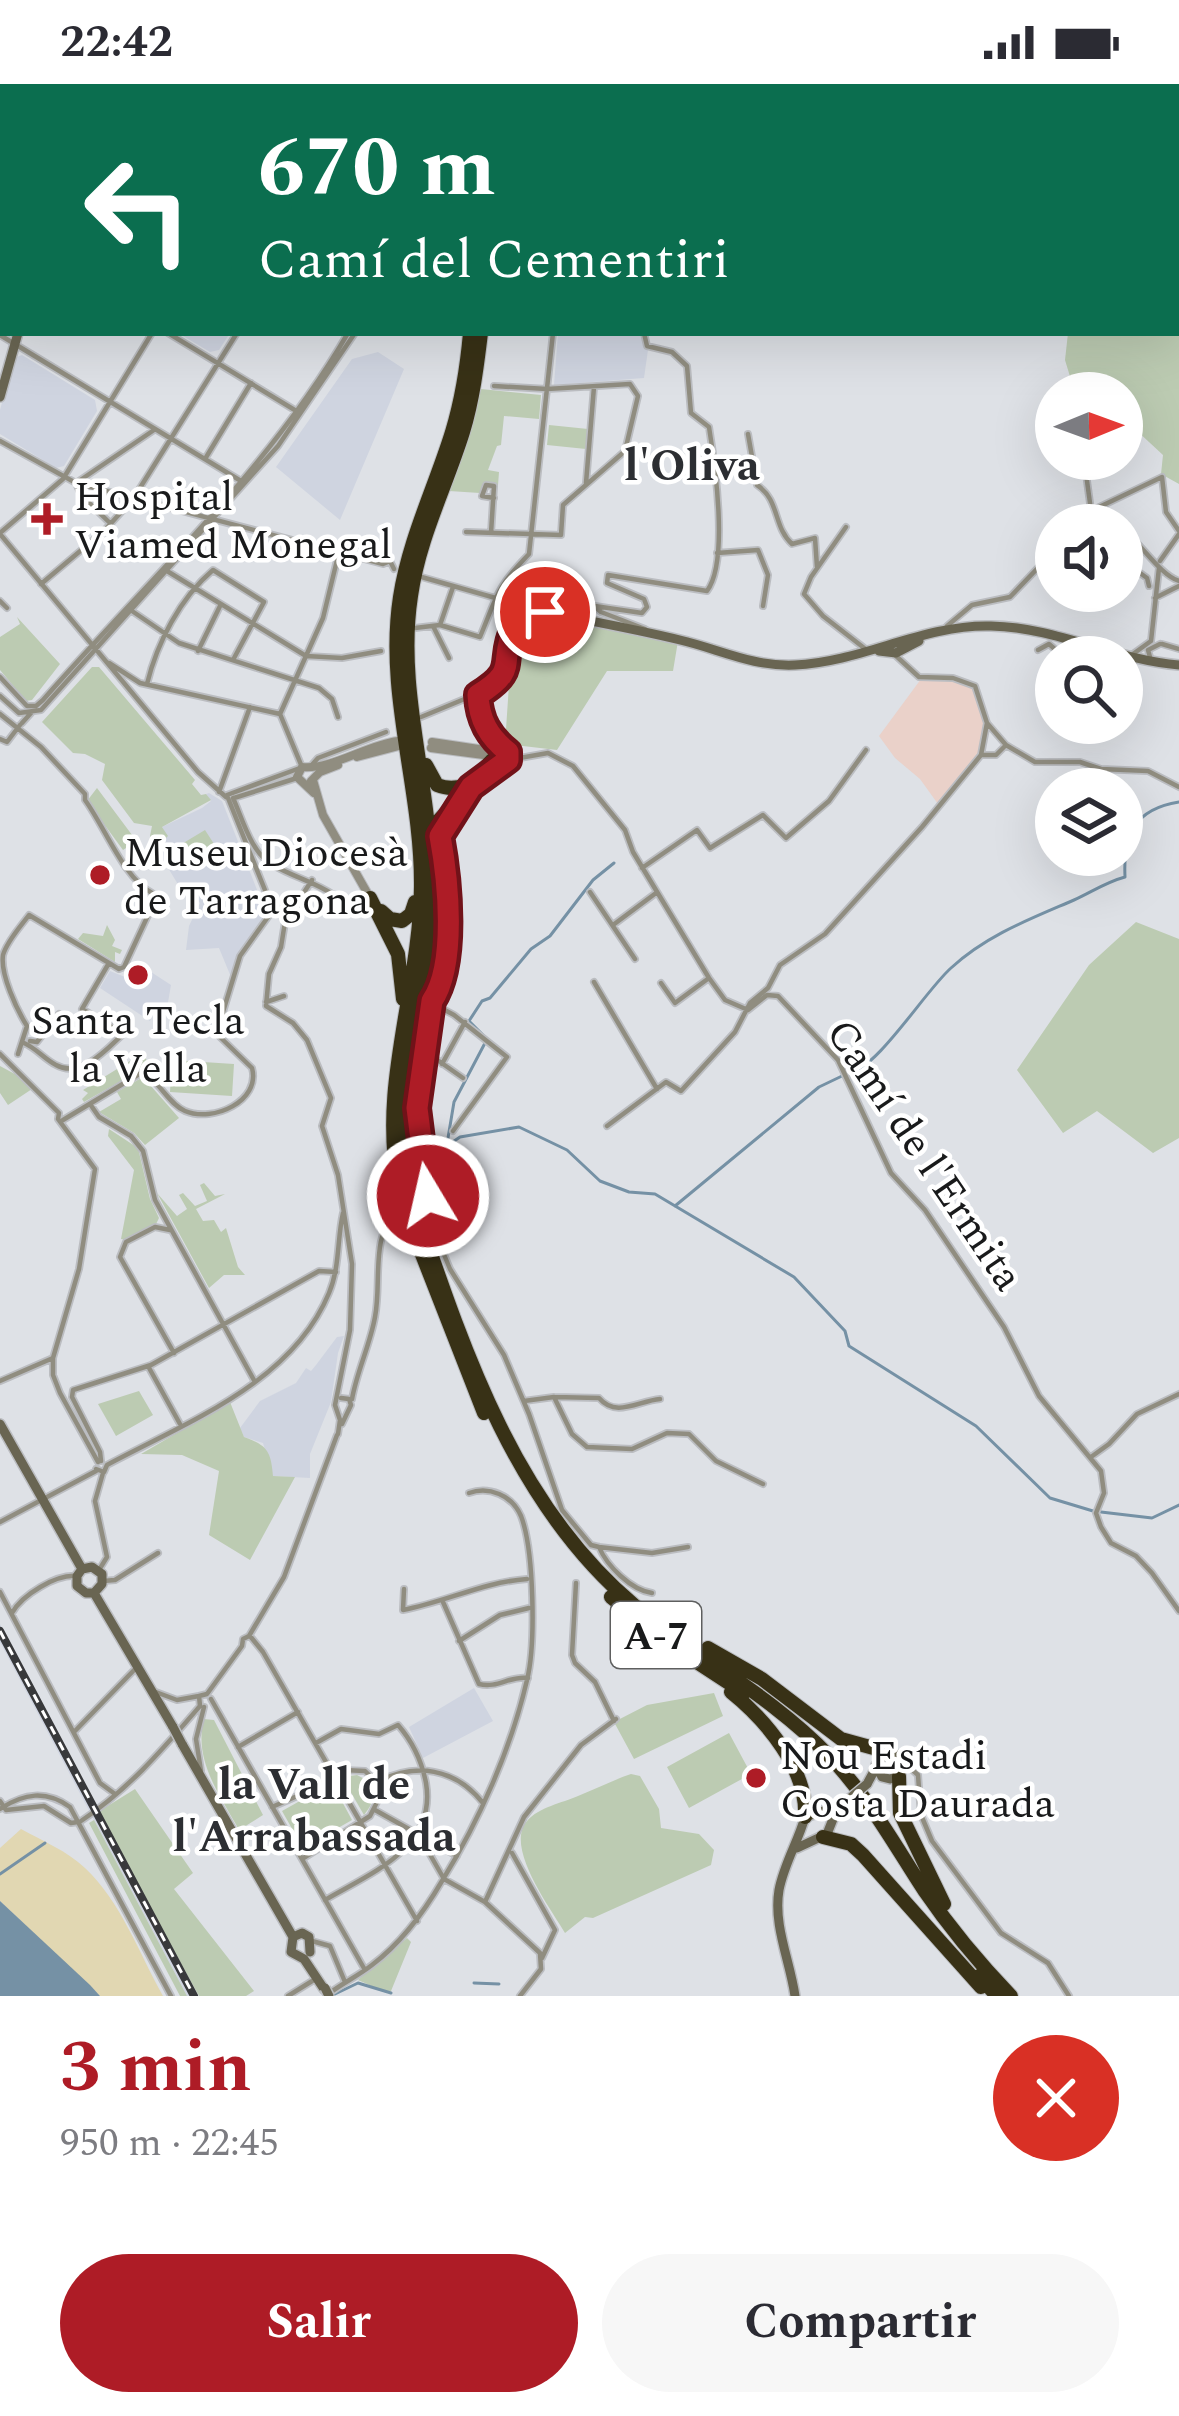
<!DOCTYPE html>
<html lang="es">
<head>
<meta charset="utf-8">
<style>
	body { margin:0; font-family:Spectral,serif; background:#f7f7f7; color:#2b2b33; height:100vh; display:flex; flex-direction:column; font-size:45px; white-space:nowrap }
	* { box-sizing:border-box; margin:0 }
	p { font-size:39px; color:#7c7c81 }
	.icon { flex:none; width:66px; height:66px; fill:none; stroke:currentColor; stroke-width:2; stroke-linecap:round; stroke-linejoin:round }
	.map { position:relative; height:1912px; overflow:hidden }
	.panel { display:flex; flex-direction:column; background:#fff; flex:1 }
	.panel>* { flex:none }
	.guide { position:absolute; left:0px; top:0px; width:1179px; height:252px; box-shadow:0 12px 48px #0002; background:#0b6e4f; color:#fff; overflow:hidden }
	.needle { width:78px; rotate:89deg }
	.buttons { position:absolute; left:1035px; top:288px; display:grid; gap:24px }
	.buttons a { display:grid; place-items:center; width:108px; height:108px; border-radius:50%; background:#fff; box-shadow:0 12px 48px #0002; font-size:60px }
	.pin { position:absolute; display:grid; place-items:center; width:102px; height:102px; color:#fff; margin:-51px; border:6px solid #fff; border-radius:50%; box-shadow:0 3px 12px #0007 }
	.me { position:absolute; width:132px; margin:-66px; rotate:351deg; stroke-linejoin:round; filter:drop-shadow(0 0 9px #0008) }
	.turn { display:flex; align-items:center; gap:42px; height:252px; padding:0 60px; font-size:54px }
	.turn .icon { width:156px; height:156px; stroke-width:2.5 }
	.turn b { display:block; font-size:84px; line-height:102px }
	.round { display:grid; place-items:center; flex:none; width:126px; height:126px; border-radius:63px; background:#f7f7f7 }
	.head { display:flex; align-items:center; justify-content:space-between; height:204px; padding:0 60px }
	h1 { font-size:72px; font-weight:700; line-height:90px; color:#ae1c26 }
	.primary-button { display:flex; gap:24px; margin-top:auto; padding:24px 60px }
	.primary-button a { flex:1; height:138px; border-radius:72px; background:#ae1c26; color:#fff; font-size:48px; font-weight:700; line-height:138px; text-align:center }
	.primary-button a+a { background:#f7f7f7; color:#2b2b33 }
	.status { display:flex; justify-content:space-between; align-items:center; height:84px; padding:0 60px; background:#fff; direction:ltr }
	.status svg { height:33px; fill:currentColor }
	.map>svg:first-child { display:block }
	.industrial { fill:#ead1c9 }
	.built { fill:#cfd4e0 }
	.green { fill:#bccbb2 }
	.sand { fill:#e1d7b2 }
	.water { fill:#7591a5 }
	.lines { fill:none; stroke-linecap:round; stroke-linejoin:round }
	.stream { stroke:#7591a5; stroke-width:3 }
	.minor-casing { stroke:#bbbdc1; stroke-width:8 }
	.tertiary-casing { stroke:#bbbdc1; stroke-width:10 }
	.secondary-casing { stroke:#bbbdc1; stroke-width:12 }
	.primary-casing { stroke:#bbbdc1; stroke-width:14 }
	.motorway-casing { stroke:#bbbdc1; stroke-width:16 }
	.minor { stroke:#908d80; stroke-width:4.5 }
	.tertiary { stroke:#908d80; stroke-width:8 }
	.secondary { stroke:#696552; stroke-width:9 }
	.primary { stroke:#4f4832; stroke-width:10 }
	.motorway { stroke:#383116; stroke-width:14 }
	.rail-casing { stroke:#38393b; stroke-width:8 }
	.rail { stroke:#fff; stroke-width:3; stroke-dasharray:9; stroke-linecap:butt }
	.secondary-bridge-casing { stroke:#bbbdc1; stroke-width:12; stroke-linecap:butt }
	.motorway-bridge-casing { stroke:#bbbdc1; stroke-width:16; stroke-linecap:butt }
	.secondary-bridge { stroke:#696552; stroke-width:9 }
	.motorway-bridge { stroke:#383116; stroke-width:14 }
	.route-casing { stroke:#711219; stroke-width:30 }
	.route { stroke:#ae1c26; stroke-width:21 }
	.poi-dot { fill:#ae1c26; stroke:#fff; stroke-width:4.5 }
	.labels { text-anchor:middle; stroke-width:9; stroke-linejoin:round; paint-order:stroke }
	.shield { fill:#fff; stroke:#5e5f5f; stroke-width:3 }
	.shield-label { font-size:39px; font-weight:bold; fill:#191a1b }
	.poi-label { font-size:42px; fill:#191a1b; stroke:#fff; text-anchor:start }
	.street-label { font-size:42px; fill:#191a1b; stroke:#fff }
	.neighbourhood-label { font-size:45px; font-weight:bold; fill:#2c2e32; stroke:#fff }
</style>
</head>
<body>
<div class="status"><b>22:42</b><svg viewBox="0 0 49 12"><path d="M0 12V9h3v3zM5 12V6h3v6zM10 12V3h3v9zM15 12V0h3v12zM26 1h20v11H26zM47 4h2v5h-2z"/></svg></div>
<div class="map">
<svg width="1179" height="1912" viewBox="0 0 1179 1912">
	<rect width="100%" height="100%" fill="#dee1e6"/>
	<path class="industrial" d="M921,595H948L972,603L985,637L980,668L938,720L920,695L895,674L879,652Z"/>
	<path class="built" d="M178,249H230L219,266L210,268Z
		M558,249H642L644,264L648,266L644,294L554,301Z
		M378,268L404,285L340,436L276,383L352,275Z
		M22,271L95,316L97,327L64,382L56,384L0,350V326L14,274Z
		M209,709L222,717L263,821L268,824L261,844L238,869L231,893L219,864L186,866L189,842L200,819L183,800L179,802L159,769L164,766L161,759L167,752L162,743L202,724L211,717L206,710Z
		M129,883L151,888L171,901L166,930L154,928L150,937L100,904L110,887L125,893Z
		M344,1252L338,1269L331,1318L310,1370V1394L273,1392L263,1359L244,1353L240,1344L260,1317L296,1299L306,1284L311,1287L316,1281L337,1253Z
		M0,1540L94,1721L196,1912H187L0,1558Z
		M474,1604L493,1637L423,1674L409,1643Z"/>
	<path class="green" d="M1179,184V400L1161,390L1163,371L1122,333V309H1075L1065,276L1068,249H1176Z
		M481,305L541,311L539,335L504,332L501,361L497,362L488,386L499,388L498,401L484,400L480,409L449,407Z
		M549,341L588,345L586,365L547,361Z
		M546,532L678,557L673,587H607L557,666L505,660L512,556L525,542Z
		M17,533L60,580L32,616L26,617L0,586V553L20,540Z
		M92,583H99L195,696L192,700L201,711L206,710L211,716L162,743L168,752L161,759L165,766L159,769L150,752L152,742L134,739L102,696L105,680L85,670L73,669L42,638Z
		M97,704L141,763L138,765L134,759L123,766L87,717Z
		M205,746L216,763L191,779L180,761Z
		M1136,838L1179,855V1054L1153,1069L1097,1027L1063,1049L1017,986L1089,881Z
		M107,841L115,856L112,862L122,866L120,870L115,868V878L78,855L83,849L103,852Z
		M143,969L149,981L84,1018L82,1015L88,1009L83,1006Z
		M172,976L234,980L232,1012L170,1008Z
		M0,982L24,995L32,1005L8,1021L0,1009Z
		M143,993L179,1034L145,1061L134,1049L99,1028L121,1015L117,1008Z
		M109,1045L138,1064L150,1115L159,1134L156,1140L126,1156L121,1155L134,1086L108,1052Z
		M204,1099L215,1112L225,1110L196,1125L203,1137L214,1136L221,1148L226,1144L238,1183L245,1191H224L209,1204L157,1109L177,1132L187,1125L179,1111L183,1109L195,1122L207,1117L200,1101Z
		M139,1307L153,1331L116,1352L98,1320Z
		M230,1318L244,1353C267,1361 271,1367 273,1392L295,1393L250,1476L209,1451L219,1387L182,1371L141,1370Z
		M714,1609L723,1632L634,1675L614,1638L647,1621Z
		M204,1635L214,1636L263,1731L239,1746C220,1711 193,1676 204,1635Z
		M729,1649L751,1690L689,1724L667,1683Z
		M631,1690L640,1692L659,1725L661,1744L699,1750L714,1766L711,1781L593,1834L585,1833L565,1849C551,1825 504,1763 527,1737C539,1723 562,1719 578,1712C596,1705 613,1696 631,1690Z
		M357,1691L370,1698C376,1711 373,1720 364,1731L342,1693Z
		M332,1699L352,1736L303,1764L282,1727Z
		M135,1705L193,1789L174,1805L254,1907L246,1912H199L108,1748L98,1728Z
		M94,1736L187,1912H180L89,1739Z
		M407,1854L411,1858L391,1907L385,1908L358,1896Z"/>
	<path class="sand" d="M21,1745C43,1757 67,1767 85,1784C121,1818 139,1869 163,1912H100L0,1817V1764Z"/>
	<path class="water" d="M0,1817L90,1901L100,1912H0Z"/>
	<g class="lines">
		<path class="stream" d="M487,955L469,937L482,917L490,914L531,865L550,852L593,796L614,779
			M848,990C878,984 925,907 951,884C987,851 1030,835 1074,816C1092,808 1106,798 1125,793C1123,750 1135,725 1179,718
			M448,1054L454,1018L485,959
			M425,1077L460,1053L519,1043L567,1066L600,1097L629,1108L655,1110L794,1193L845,1247L849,1262L976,1342L1050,1414L1093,1427
			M675,1122L819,1003L842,992
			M1101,1428L1152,1434L1179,1421
			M0,1790L45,1759
			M474,1899L499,1900
			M335,1910L358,1899L391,1909"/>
		<defs>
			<path id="minor" d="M30,0V3
				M46,0L47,3
				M251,0L252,3
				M355,0L356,3
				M361,0L362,3
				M719,0L720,3
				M988,0L992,3
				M997,0L1001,3
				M91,3L93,0
				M116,3L117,0
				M664,3H711
				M729,3L730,0
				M808,3L810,0
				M950,3L953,0
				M1176,12L1179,8
				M1176,143L1179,146
				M1176,151L1179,153
				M0,192L3,187
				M168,249L298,328
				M0,251L241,397
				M748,350L757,401C780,416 773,443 792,460L815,454L817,483
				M0,357L76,399L383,480L390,477L394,485
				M205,375L251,299
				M1084,375L1093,441
				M586,399L594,303
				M1095,425L1116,441
				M111,440L81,411L76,399L154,346
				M1079,441L1095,425L1162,393L1166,428L1179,447
				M846,443L811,493L804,510L823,532L868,567
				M1122,445C1142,460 1159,490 1179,497
				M466,448L561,451L563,421L625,367L638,312L630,300L547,305L494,302
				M0,449L63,395L152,249
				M491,449L494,402L486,401L482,412L494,414
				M0,450L198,688L226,713
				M717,469L758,466L768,491L763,522
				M1122,476L1147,494L1149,502
				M1160,477L1179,450
				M167,487L306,572L342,574L381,567
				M608,491L707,507C729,478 715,380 709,343L691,329L687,282L672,268L647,262L644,249
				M418,492L545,528
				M41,500L104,447L133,415L237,249
				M1155,514L1179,502
				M0,517L7,524
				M594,522L601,528L645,545
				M132,527L179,559L319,604L332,615L338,633
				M440,541L480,553C497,512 496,504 529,470L553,249
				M433,542L449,574
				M947,542L972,521L1010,513L1056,465
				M415,544L440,541L453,503
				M1162,560L1179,565
				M1038,566L1049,560L1064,573
				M198,567L221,520
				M1133,570L1151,557L1159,484
				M895,571L919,593L953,594L975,602L987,639L1006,661L1035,678H1080L1101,685L1148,687L1179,703
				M1150,573L1148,566L1160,560
				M109,579L140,599L280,630
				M1122,582L1134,574
				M0,593L27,622H36L43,616C148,496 268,387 348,249
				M147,600C157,559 180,514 213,486L264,518L233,576
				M478,611L493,666
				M0,612L19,629L41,626L278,362L355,249
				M0,630L41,663L85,710V716C106,745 123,793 152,809L150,827L124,883L119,885L29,831C21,842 7,857 3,871C0,890 17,926 27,942L18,970
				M280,630L323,534L339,468
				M280,630L302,683
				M421,633L496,602L506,588L508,557L515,543L561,517L642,529L647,523L644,515L607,499L608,491
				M22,639L31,629
				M0,655L7,658L20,641
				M981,671H996L1006,661
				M508,676L548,669L573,682L625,746L633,768L709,894L725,916L748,926L767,911L778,912L838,976L891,1089L925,1126L1004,1243L1039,1312L1101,1387L1104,1409L1096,1429L1101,1443L1111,1459L1136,1472L1152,1489L1179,1527
				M310,683L318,674L386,648
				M219,708L250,623
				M227,711L300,684
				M233,714C243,736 251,769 273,781C293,793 313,797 334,811
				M234,714L297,694
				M447,737L440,751L447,822L443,886L432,917L417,1024L428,1132L450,1185L504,1271L529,1330L562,1426L591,1461L599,1463L652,1469L688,1463
				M642,784L697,746L710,764L763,731L786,754L829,717L866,666
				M312,796L285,838L281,863L269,890L266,922L293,939L307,956L331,1014L322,1042L338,1091L352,1180L350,1246L335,1321L340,1336L338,1350
				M590,808L635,875
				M613,841L656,809
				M594,898L657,1005
				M661,899L675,919L709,894
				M426,916L454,931L507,973L453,1047
				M266,918L284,912
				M30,957L37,958L59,930
				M24,959C36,964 44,975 56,981C81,995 107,965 123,950L82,925L109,879
				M426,968L463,994
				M0,970L59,1029L58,1035L95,1085L79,1185L53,1274V1291L60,1309L98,1378
				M442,980L465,938
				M90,1020L99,1033L131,1052L143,1067L155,1116L255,1298
				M63,1036L141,989C160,996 167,1019 185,1027C213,1039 261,1017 252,984L220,953L219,941L240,872L273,826L228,714
				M607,1042L666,998L681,1007L735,948L750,919L768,904L780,881L825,850L922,743L981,671L987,639
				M170,1146L155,1143L126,1158L120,1173L174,1269
				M148,1282L180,1340
				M0,1297L53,1274
				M554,1313L599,1314C616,1334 638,1317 660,1315
				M341,1314L349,1315L351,1321L342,1340
				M352,1315C357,1287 370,1261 375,1233C382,1198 370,1153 397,1125
				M524,1317L554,1313L572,1350L587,1363L632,1365L667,1349L689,1350L716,1377L763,1400
				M1091,1373L1109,1360L1137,1330L1179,1310
				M101,1377L100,1368L72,1313L73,1306L151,1281L319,1187L336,1188
				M96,1385L104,1388L107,1381C187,1338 292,1299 329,1209C340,1183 337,1155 343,1129
				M0,1438L96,1387
				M599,1463C607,1482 631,1506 652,1509
				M99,1486L107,1473L95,1417L103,1389
				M103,1497L115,1496L158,1469
				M576,1499L572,1571L575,1579L595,1598L614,1637
				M404,1505L403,1526C446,1518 483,1498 527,1495
				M0,1508L100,1699L115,1710
				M443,1518L479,1600C497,1605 511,1591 528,1594
				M12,1529C22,1511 56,1490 77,1492
				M250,1552L263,1568L417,1837
				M459,1557L500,1531L529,1524
				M153,1607L177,1616L199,1612
				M211,1615L365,1886
				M75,1647L138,1582
				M316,1659L341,1645L379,1650L398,1641C412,1657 422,1678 426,1699C437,1764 371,1789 325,1816
				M238,1663L298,1628
				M907,1681L918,1691L921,1731L932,1757L1001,1849L1048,1879L1069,1912
				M201,1687L196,1655L204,1623
				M377,1698C416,1678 455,1684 483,1719
				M0,1717L6,1726L44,1722L71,1739L78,1738
				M272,1723L311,1706L343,1686L365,1687L376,1698L379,1714L370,1732L302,1775
				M0,1725C24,1709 46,1706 70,1723L171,1912
				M375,1726L457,1772
				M81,1737C129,1705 162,1666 200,1622L199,1612L207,1610L242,1562L243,1555L249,1552L284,1493L337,1351
				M420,1753L444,1795
				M512,1769L555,1846L542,1874
				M444,1795L485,1818L540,1869L541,1885L520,1912
				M485,1818L524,1733L581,1661L616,1635
				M312,1857L330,1862L345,1898
				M327,1911C341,1900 358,1892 372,1881C401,1859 424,1828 442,1797C479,1737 511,1665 527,1596C536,1560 534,1466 521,1432C512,1411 489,1402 469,1409
				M288,1912L317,1894"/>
			<path id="tertiary" d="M0,57L3,58
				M0,97L3,96
				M432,658L492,667
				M431,664L491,672L495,680H504
				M491,671L496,664H504L509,671L504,680
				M357,673L399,662
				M313,696L323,731L369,812
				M311,697L320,688L338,681
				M314,709L297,693L302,683C332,686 366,661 398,657"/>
			<path id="secondary" d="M0,154L3,149
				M0,313L18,249
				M545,528C590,537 635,545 680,556C719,565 753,583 795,581C862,578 924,540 991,542C1056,543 1115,576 1179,581
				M879,567L896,569L919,557
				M0,1340L82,1485
				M82,1485L92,1483L102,1490V1500L94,1509
				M82,1485L77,1492V1502L86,1509H94
				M94,1509L173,1643
				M182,1660L293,1853
				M867,1700L884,1669L899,1671L904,1682L899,1692L890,1695L882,1693L876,1681
				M797,1764L827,1750L837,1725
				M293,1853L291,1868L304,1875L324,1905
				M293,1853L302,1849L309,1853L310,1868
				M795,1912C790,1877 773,1841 779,1806C784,1780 798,1758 805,1733L842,1721"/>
			<path id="primary" d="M38,0L39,3
				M263,3L271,0"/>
			<path id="motorway" d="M567,3L570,0
				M579,3L582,0
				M426,681L437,701C463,711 475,694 492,676
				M434,753L439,736L469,704
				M370,814L398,870L403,915
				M381,827L390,835L402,837L411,830L415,818
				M407,1092C392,994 430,900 431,803C433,705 396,610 411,512C419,454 446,403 463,348C473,315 477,282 481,249
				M399,1102C378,1002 420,904 421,803C422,706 385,610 400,513C409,455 435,403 452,348C462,315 467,283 470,249
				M413,1117C462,1261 513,1420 634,1521C697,1574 771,1611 829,1672C867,1711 894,1760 924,1806C950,1844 979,1879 1011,1912
				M405,1127L484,1329
				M611,1513L669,1560L744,1609
				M708,1564L762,1595L841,1655L888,1668
				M731,1608C766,1636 808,1686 805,1733
				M899,1692L900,1729L944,1820
				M823,1753L851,1760L863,1771L981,1903
				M979,1892L997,1912"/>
		</defs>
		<use href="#minor" class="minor-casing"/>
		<use href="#tertiary" class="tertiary-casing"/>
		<use href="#secondary" class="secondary-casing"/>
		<use href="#primary" class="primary-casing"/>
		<use href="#motorway" class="motorway-casing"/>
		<use href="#minor" class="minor"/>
		<use href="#tertiary" class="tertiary"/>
		<use href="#secondary" class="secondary"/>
		<use href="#primary" class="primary"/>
		<use href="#motorway" class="motorway"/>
		<defs>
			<path id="rail" d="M0,1547L194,1912"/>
		</defs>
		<use href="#rail" class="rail-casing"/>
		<use href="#rail" class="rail"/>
		<defs>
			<path id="secondary-bridge" d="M173,1643L182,1660
				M842,1721L867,1700
				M325,1904L329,1912"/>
			<path id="motorway-bridge" d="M407,1092L413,1117
				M399,1102L405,1127"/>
		</defs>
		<use href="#secondary-bridge" class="secondary-bridge-casing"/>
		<use href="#motorway-bridge" class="motorway-bridge-casing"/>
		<use href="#secondary-bridge" class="secondary-bridge"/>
		<use href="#motorway-bridge" class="motorway-bridge"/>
	</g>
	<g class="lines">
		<defs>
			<path id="route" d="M428,1112L417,1024L432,917C457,880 448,795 440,752L471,703L508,676V668C489,653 479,636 478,611C521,584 497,580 515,542L545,528"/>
		</defs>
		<use href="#route" class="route-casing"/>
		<use href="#route" class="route"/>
	</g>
	<g class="poi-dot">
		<path d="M41 417h12v12h12v12h-12v12h-12v-12h-12v-12h12z"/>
		<circle cx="100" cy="791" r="12"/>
		<circle cx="138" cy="891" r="12"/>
		<circle cx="756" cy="1694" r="12"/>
	</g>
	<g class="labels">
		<rect class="shield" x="611" y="1518" width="90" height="66" rx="9"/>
		<g class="shield-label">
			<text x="656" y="1565">A-7</text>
		</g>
		<g class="poi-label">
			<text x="74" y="426">Hospital<tspan x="74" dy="48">Viamed Monegal</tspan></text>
			<text x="124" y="782">Museu Diocesà<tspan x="124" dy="48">de Tarragona</tspan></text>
			<text x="138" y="950" text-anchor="middle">Santa Tecla<tspan x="138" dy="48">la Vella</tspan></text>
			<text x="780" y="1685">Nou Estadi<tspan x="780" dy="48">Costa Daurada</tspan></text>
		</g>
		<g class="street-label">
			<text transform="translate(926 1070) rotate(56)" y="15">Camí de l'Ermita</text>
		</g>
		<g class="neighbourhood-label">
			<text x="692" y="396">l'Oliva</text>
			<text x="314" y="1715">la Vall de<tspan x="314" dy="52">l'Arrabassada</tspan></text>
		</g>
	</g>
</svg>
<div class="buttons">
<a><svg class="needle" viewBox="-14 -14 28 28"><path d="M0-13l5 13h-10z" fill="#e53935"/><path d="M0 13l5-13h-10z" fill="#7c7c81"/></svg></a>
<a><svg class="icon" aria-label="sound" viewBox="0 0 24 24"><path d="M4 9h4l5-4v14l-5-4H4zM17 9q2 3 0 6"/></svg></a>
<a><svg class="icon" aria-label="search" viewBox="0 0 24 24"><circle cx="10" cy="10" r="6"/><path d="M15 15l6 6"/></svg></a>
<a><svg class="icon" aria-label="layers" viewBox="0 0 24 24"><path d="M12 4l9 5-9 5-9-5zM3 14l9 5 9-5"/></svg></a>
</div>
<div class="pin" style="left:545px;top:528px;background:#d93025"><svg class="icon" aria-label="arrive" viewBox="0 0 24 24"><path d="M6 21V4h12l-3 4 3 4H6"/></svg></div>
<svg class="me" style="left:428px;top:1112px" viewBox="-20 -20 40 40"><circle r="17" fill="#ae1c26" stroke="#fff" stroke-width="3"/><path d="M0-11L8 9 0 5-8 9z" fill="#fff"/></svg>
<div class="guide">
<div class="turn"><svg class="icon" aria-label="left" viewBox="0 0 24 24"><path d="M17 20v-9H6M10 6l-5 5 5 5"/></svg><div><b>670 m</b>Camí del Cementiri</div></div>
</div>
</div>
<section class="panel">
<div class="head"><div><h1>3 min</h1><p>950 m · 22:45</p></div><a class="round" style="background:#d93025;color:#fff"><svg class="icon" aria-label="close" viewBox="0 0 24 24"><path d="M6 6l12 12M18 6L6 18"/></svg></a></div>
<div class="primary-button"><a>Salir</a><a>Compartir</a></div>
</section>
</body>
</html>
